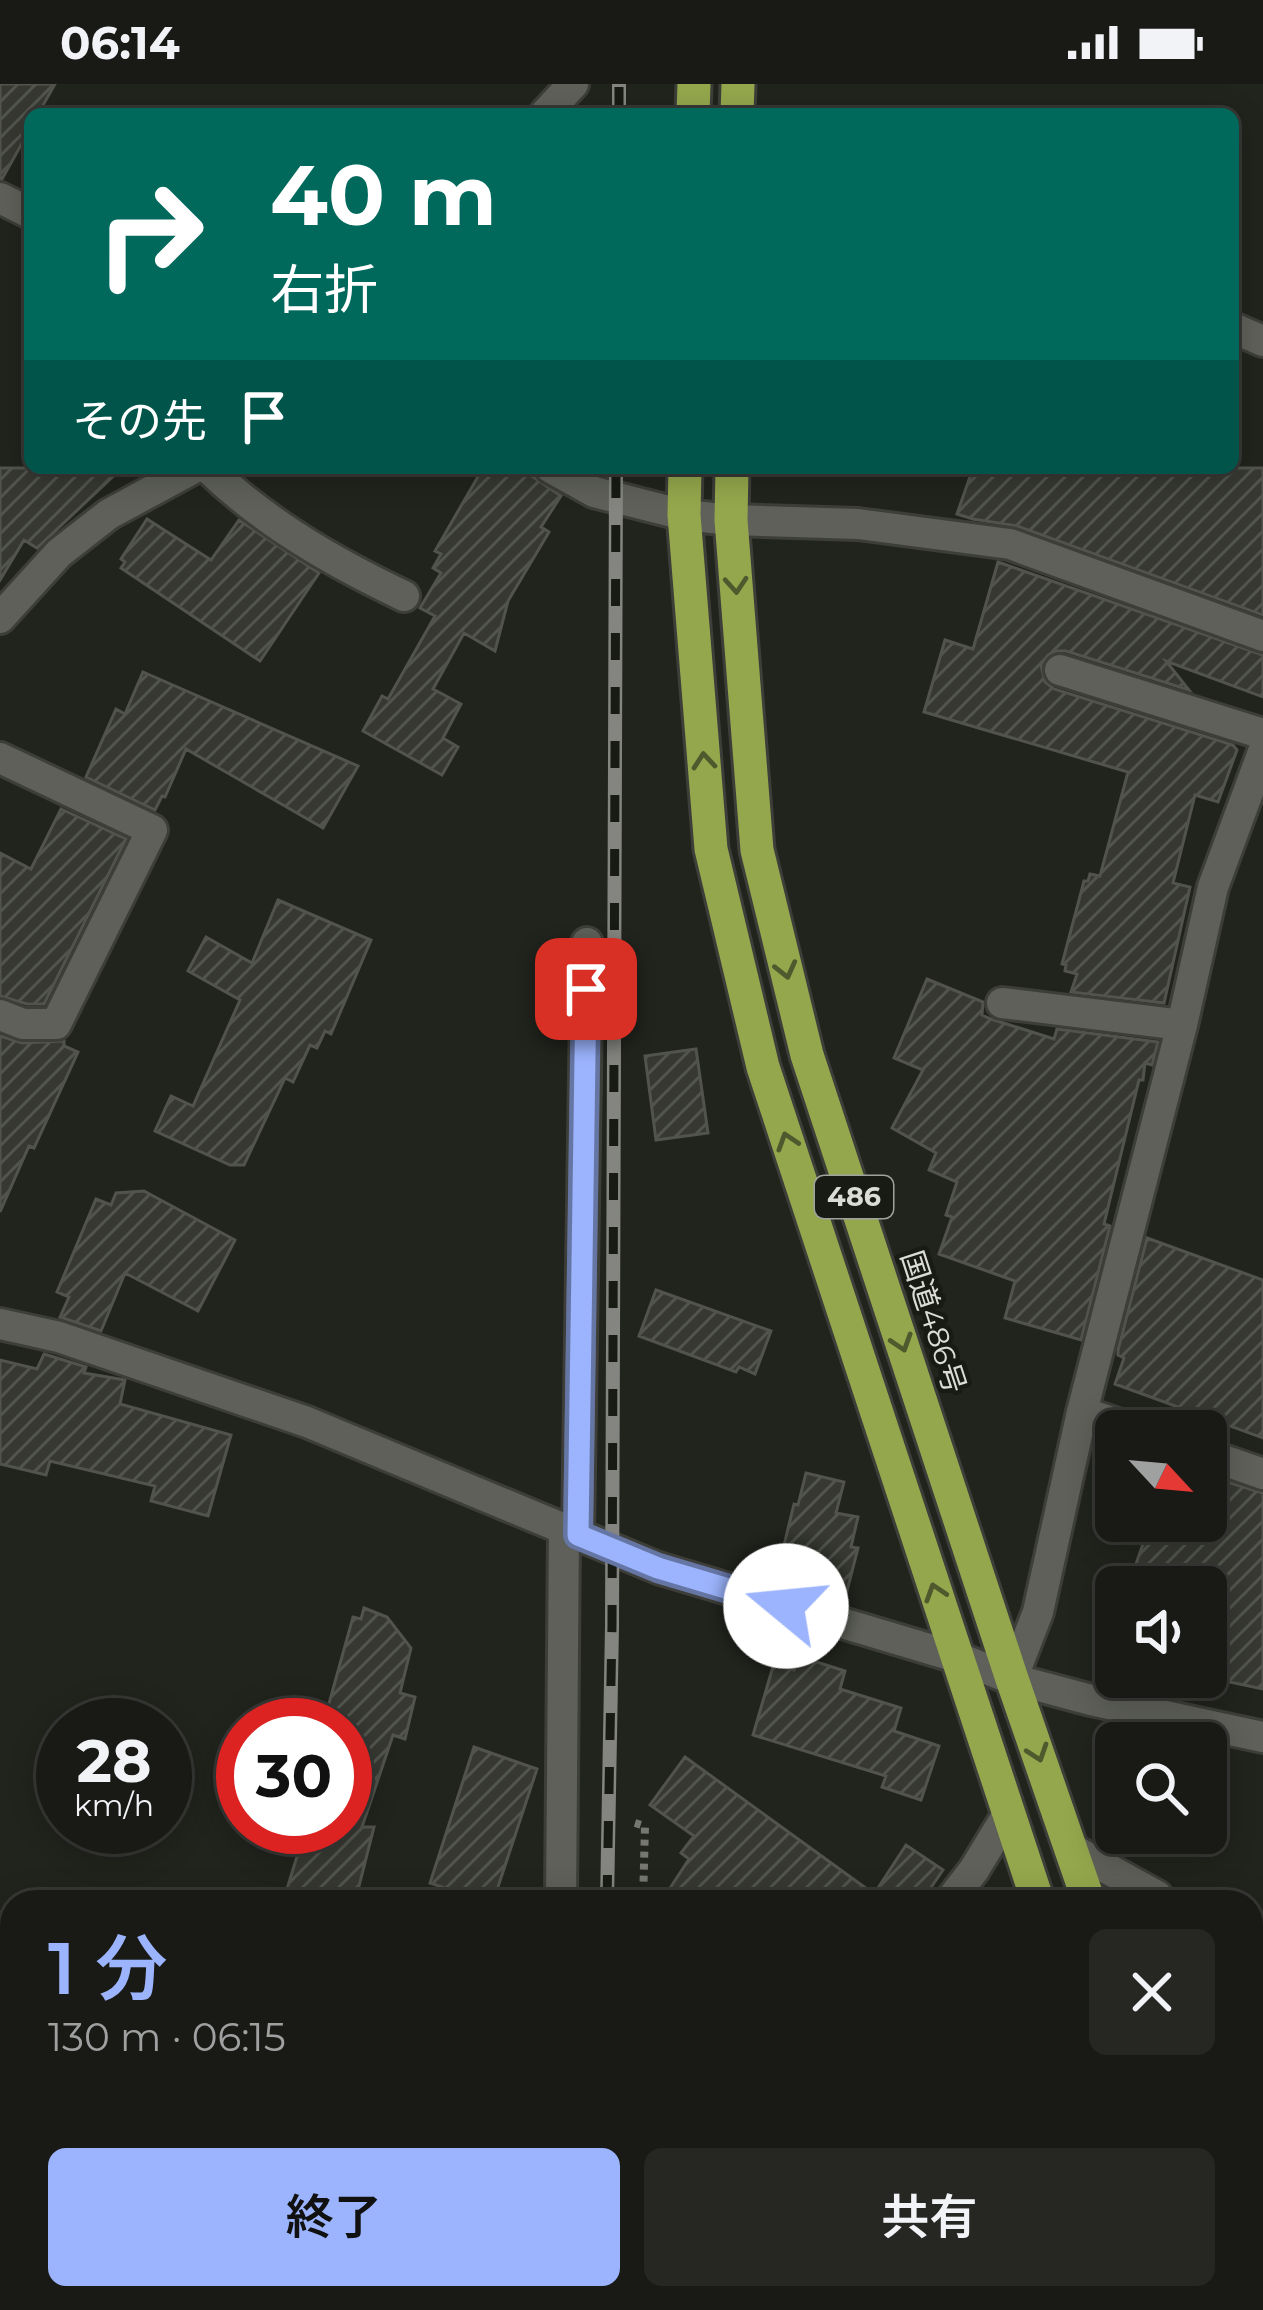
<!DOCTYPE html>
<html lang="ja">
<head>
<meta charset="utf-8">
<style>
	body { margin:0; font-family:Montserrat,"Noto Sans JP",sans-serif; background:#262723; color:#f1f3f6; height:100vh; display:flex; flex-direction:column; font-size:45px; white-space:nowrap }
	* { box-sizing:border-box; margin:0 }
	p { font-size:39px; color:#9fa1a1 }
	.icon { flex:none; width:66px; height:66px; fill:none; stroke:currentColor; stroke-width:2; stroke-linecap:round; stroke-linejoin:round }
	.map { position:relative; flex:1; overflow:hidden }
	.side { position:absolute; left:0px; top:1806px; width:1263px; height:420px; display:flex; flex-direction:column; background:#191a16; border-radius:36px 36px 0 0; box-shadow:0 6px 30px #0003,0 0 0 3px #373835 }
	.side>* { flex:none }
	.banner { position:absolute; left:24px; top:24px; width:1215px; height:366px; border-radius:18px; box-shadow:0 6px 30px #0003,0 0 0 3px #373835; background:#00695c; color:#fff; overflow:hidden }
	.needle { width:78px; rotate:116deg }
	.controls { position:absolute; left:1095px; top:1326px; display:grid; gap:24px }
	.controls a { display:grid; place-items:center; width:132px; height:132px; border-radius:18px; background:#191a16; box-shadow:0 6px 30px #0003,0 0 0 3px #373835; font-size:60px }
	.speed { position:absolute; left:36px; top:1614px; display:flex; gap:24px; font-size:60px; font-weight:700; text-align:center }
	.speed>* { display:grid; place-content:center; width:156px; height:156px; border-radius:50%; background:#191a16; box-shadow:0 6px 30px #0003,0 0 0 3px #373835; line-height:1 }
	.speed small { font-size:30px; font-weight:400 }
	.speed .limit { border:18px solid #d22; background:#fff; color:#111 }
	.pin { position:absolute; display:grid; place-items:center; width:102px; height:102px; color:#fff; margin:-51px; border-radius:24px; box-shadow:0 6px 18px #0006 }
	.me { position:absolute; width:132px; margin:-66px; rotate:287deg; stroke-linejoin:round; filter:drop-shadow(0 0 9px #0008) }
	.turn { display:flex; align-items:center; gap:42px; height:252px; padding:0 48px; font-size:54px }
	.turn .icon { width:156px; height:156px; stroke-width:2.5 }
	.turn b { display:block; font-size:84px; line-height:102px }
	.then { display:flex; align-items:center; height:114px; padding:0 48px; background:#0003; gap:24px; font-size:45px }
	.round { display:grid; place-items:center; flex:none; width:126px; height:126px; border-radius:18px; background:#262723 }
	.summary { display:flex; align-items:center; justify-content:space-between; height:204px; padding:0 48px }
	h1 { font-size:72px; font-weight:600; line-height:90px; color:#9cb4fd }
	.action { display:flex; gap:24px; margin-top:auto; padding:24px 48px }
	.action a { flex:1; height:138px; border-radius:18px; background:#9cb4fd; color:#111; font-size:48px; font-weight:600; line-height:138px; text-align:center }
	.action a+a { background:#262723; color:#f1f3f6 }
	.status { display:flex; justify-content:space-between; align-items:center; height:84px; padding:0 60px; background:#191a16; direction:ltr }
	.status svg { height:33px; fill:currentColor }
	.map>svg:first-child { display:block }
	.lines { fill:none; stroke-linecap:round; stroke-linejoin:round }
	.river { stroke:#5a633d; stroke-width:75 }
	.building { fill:url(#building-hatch); stroke:#51534c; stroke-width:3 }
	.minor-tunnel { stroke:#3d3f39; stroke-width:30; stroke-dasharray:30 15; stroke-linecap:butt }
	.minor-casing { stroke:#3d3e39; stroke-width:36 }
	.trunk-casing { stroke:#3d3e39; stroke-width:39 }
	.path { stroke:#767772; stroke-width:8; stroke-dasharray:6 6; stroke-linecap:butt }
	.minor { stroke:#5e6059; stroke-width:30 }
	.trunk { stroke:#94a74c; stroke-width:33 }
	.rail-casing { stroke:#848580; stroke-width:14 }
	.rail { stroke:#181a14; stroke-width:9; stroke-dasharray:27; stroke-linecap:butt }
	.oneway { stroke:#50592d }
	.route-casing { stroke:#6575a4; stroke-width:30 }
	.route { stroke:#9cb4fd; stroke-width:21 }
	.labels { text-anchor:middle; stroke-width:9; stroke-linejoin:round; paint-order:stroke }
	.shield { fill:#181a14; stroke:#a0a29d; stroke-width:3 }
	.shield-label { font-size:27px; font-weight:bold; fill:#dbdcd8 }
	.street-label { font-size:30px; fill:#dbdcd8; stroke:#181a14 }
</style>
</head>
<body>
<div class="status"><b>06:14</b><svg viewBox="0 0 49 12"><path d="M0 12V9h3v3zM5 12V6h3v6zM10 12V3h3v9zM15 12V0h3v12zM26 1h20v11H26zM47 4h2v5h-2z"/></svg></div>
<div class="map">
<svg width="1263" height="2226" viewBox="0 0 1263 2226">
	<defs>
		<pattern id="building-hatch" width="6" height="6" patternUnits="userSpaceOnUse" patternTransform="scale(3)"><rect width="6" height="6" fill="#363831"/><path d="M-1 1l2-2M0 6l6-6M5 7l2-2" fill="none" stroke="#52544e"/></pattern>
	</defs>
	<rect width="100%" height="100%" fill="#21231d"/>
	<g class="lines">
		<path class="river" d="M0,1998L12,2001
			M898,2214L949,2226"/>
	</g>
	<path class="building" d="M0,0H55L38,30H30V45L2,95H0Z
		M0,384H122L37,464L24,456L0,496Z
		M483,384H520L561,412L541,443L549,448L508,517L495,567L464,549L433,605L461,620L443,654L458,663L442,691L363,647L382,612L388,615L435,532L420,524L441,489L433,484L441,470L435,467Z
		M973,384H1263V531L1017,442L973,435L957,430Z
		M147,435L211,476L239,436L319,489L260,577L121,484L125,478L121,475Z
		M998,478L1263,571V613L1166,577L1189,606L1066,567H1057L1048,571L1041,581L1045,598L1054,605L1233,661L1237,666L1218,718L1195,711L1173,799L1190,803L1164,919L1071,908L1077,890L1065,887L1066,881L1062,880L1084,797H1088L1090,790L1100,792L1128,688L924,628L945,556L973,565Z
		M143,588L358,682L323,744L186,665L165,713L162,712L155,726L86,693L116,625L125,630Z
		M61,725L126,755L44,920H27L0,912V769L31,785Z
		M278,816L371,856L331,950L325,947L317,964L310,961L293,998L285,994L244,1081H230L155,1047L171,1012L193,1022L240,916L188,887L206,853L252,879Z
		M927,895L983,918L982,931L991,935L1054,955L1057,945L1158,958L1152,981L1145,979L1143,996H1139L1104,1140L1110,1142L1081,1256L1005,1234L1015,1197L939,1170L952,1133L946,1131L957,1098L929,1086L936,1069L892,1044L923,986L894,974Z
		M0,952L22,959L64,957V962L78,968L34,1064L29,1062L0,1128Z
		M696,965L708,1049L656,1056L645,972Z
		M144,1107L235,1156L198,1227L125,1189L101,1247L60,1233L69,1213L57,1208L96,1115L111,1121L116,1109Z
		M1147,1154L1263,1196V1354L1115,1300L1124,1274L1118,1271V1266Z
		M656,1206L771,1247L755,1290L739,1283L736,1288L639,1252Z
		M44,1270L86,1283L84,1289L125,1296L120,1320L231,1351L208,1432L151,1417L155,1402L50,1377L46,1391L0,1380V1276L37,1285Z
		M806,1389L844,1398L836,1429L858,1433L851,1463L858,1464L847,1507L777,1490L794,1420L798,1421Z
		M1221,1396L1263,1409V1605L1206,1593V1572L1220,1506L1207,1503L1209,1497L1136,1480L1151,1437H1211Z
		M364,1524L387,1533L411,1564L400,1609L415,1613L405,1655L393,1651L362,1743H374L355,1818H283L306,1743H345V1641H323L353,1533L361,1535Z
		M798,1572L845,1587L840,1605L901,1624L894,1647L939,1662L921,1716L882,1703L886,1692L753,1651L774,1579L794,1586Z
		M474,1663L537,1685L494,1815L485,1812L484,1817L430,1799Z
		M685,1673L874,1810L906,1761L943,1786L921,1818H661L689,1775L681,1769L694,1752L650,1721Z"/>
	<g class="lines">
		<path class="minor-tunnel" d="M1251,2197L1263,2200"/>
		<defs>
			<path id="minor" d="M545,30L573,0
				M0,114L30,129
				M1233,244L1263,257
				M208,384C265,439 333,478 404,512
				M551,384L594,408L684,431L731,436L858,440L1010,460L1263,552
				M0,534L59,469L109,430L194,384
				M1060,586L1263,650
				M0,674L152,746L56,940H23L0,931
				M1002,919L1182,941
				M0,1240L59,1253L307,1338L658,1484L956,1573L1012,1595L1091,1616L1263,1653
				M1082,1328L1138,1347
				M1206,1370L1263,1390
				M578,1451L587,859
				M1012,1595L1038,1528L1082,1328L1182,941L1213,803L1263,668
				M1070,1764L1157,1812L1159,1818
				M561,1818L564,1445
				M949,1818L974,1786L1008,1730
				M0,1927L12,1930
				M0,2088L12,2091
				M1251,2104L1263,2141
				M563,2214L615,2226"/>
			<path id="trunk" d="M693,30L694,0
				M737,30L738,0
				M685,384L684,431L711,765L763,983L1038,1818
				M732,384L731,436L757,766L807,971L1012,1595L1089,1818
				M1168,2214L1173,2226
				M1225,2214L1229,2226"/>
		</defs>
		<use href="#minor" class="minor-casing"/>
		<use href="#trunk" class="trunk-casing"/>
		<path class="path" d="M635,1739L645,1742L643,1818
			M819,2226L822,2214"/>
		<use href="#minor" class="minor"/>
		<use href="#trunk" class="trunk"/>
		<defs>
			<path id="rail" d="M619,30V0
				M607,1818L612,1542L616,384
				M601,2226V2214"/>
		</defs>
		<use href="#rail" class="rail-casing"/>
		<use href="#rail" class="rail"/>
	</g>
	<defs><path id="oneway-chevron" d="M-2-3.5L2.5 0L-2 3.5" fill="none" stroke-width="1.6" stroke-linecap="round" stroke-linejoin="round" transform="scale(3)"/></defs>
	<g class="oneway">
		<use href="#oneway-chevron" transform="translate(736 501) rotate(86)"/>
		<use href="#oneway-chevron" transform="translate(704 677) rotate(-95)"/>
		<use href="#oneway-chevron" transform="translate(786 886) rotate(76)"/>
		<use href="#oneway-chevron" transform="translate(787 1057) rotate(-108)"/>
		<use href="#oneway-chevron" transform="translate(902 1259) rotate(72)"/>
		<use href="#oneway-chevron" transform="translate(935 1508) rotate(-108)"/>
		<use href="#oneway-chevron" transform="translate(1038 1669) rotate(71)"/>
	</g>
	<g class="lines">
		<defs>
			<path id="route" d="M586,905L578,1451L658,1484L786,1522"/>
		</defs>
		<use href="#route" class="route-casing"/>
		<use href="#route" class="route"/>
	</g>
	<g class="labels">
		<rect class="shield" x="815" y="1092" width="78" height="42" rx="9"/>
		<g class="shield-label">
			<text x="854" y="1122">486</text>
		</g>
		<g class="street-label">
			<text transform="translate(933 1238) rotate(72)" y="10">国道486号</text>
		</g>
	</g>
</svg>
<div class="controls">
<a><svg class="needle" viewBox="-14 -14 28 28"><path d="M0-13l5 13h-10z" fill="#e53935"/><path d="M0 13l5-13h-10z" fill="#9fa1a1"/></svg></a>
<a><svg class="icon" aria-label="sound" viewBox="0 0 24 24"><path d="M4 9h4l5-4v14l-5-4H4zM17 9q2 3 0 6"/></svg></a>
<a><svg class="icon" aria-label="search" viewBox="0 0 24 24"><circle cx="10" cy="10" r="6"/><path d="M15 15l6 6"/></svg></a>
</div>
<div class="speed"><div>28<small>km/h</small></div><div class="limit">30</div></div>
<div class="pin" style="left:586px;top:905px;background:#d93025"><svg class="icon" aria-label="arrive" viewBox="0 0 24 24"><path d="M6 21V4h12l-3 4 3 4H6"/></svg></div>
<svg class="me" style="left:786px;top:1522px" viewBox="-20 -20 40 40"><circle r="19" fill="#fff"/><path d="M0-13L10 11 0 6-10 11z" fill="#9cb4fd"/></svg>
<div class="banner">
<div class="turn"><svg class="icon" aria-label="right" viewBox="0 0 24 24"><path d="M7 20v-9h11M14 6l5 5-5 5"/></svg><div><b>40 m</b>右折</div></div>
<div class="then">その先<svg class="icon" aria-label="arrive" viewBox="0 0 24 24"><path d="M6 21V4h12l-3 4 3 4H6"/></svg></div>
</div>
<section class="side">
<div class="summary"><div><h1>1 分</h1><p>130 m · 06:15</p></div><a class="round"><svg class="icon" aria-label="close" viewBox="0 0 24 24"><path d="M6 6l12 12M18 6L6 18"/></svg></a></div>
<div class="action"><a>終了</a><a>共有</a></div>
</section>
</div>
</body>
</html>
